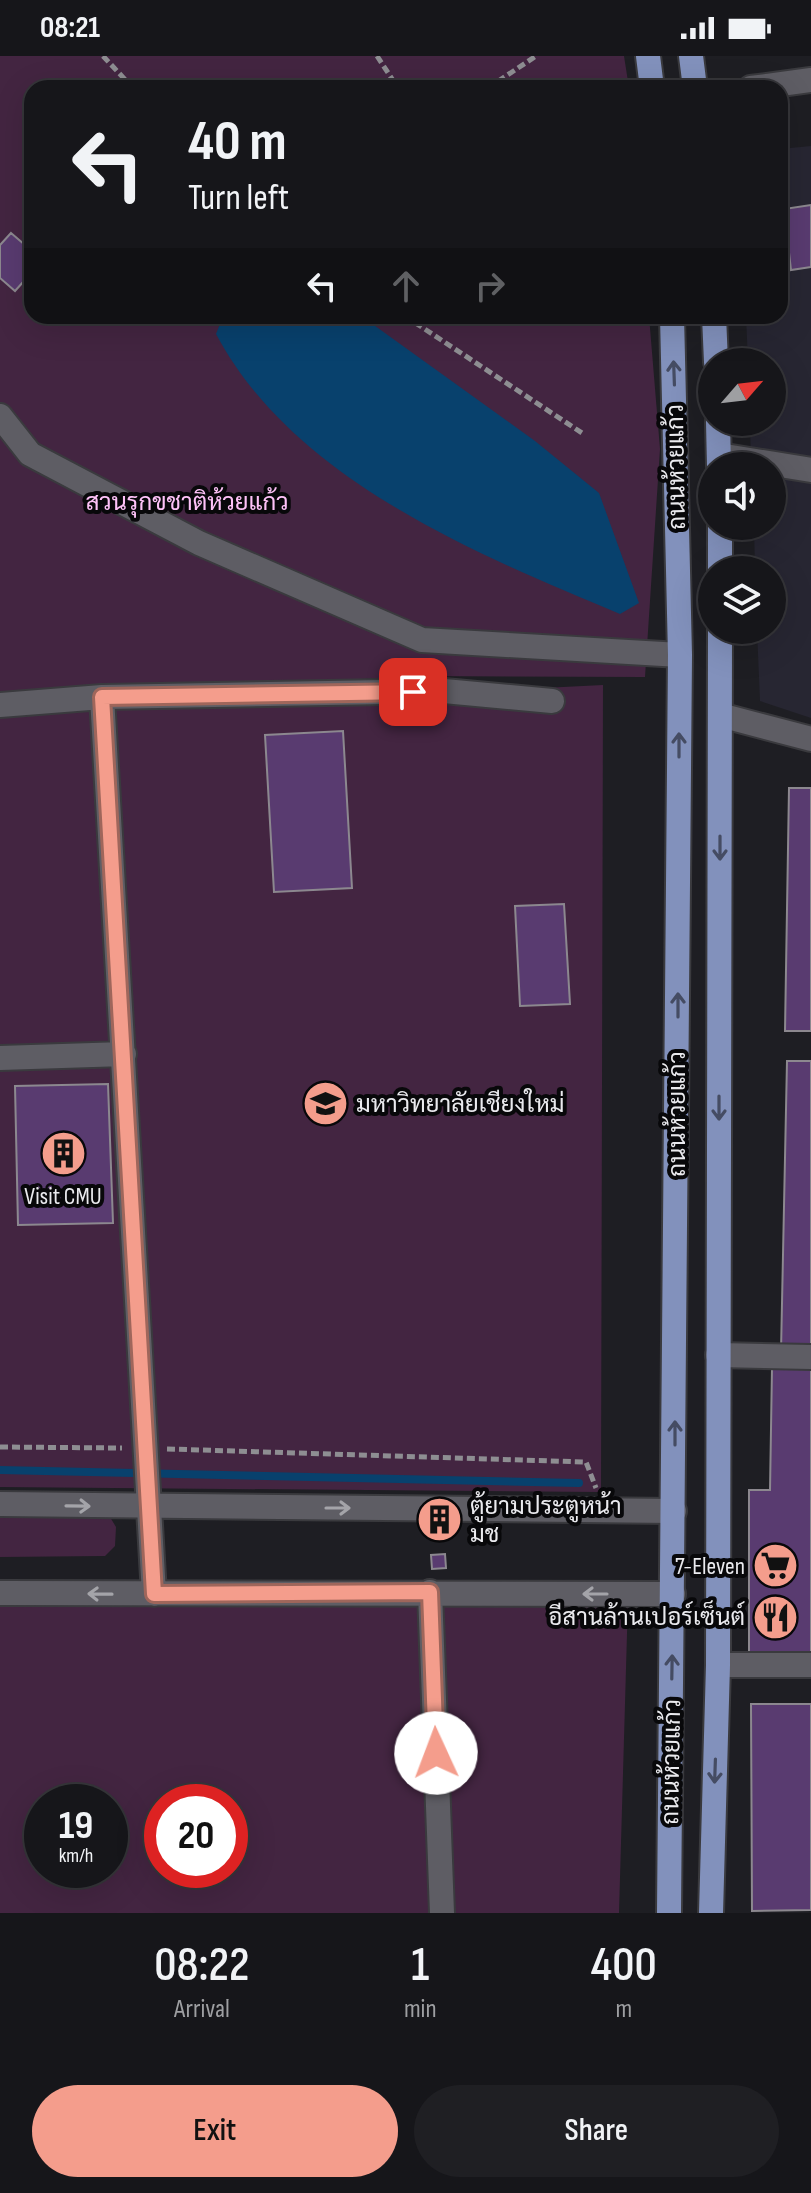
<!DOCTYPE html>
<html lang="en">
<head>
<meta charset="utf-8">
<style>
	body { margin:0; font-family:"Sofia Sans Condensed",Sarabun,sans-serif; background:#1f1f23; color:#f1f3f6; height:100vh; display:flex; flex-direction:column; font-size:30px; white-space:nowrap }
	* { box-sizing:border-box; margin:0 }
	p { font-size:26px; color:#9e9fa2 }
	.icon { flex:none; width:44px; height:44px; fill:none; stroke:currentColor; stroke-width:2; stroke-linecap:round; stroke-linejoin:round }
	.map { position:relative; height:1857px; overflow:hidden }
	.details { display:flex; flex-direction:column; background:#16161a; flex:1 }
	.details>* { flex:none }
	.top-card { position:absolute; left:24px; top:24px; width:764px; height:244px; border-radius:24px; box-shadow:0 8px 32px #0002,0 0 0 2px #353539; background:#16161a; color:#f1f3f6; overflow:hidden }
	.needle { width:52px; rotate:62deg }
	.buttons { position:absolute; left:698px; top:292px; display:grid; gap:16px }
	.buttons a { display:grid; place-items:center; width:88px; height:88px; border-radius:50%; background:#16161a; box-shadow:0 8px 32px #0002,0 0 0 2px #353539; font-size:40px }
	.speed { position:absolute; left:24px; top:1728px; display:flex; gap:16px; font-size:40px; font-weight:700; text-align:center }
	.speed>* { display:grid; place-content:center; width:104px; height:104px; border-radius:50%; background:#16161a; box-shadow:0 8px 32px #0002,0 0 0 2px #353539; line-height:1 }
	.speed small { font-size:20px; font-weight:400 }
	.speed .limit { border:12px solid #d22; background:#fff; color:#111 }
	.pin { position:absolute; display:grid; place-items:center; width:68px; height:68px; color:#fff; margin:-34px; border-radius:16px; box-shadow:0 4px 12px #0006 }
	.me { position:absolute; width:88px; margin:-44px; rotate:358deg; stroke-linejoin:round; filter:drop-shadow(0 0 6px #0008) }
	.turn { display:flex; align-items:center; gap:28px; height:168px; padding:0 32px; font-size:36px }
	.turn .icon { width:104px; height:104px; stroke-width:2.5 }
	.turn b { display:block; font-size:56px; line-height:68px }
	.lanes { display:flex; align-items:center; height:76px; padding:0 32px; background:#0003; justify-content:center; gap:40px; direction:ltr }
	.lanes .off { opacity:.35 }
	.eta { display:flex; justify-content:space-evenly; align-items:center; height:136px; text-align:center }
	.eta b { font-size:48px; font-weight:600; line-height:56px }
	.action { display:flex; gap:16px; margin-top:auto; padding:16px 32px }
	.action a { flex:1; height:92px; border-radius:48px; background:#f49d8c; color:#111; font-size:32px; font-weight:600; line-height:92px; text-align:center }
	.action a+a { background:#1f1f23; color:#f1f3f6 }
	.status { display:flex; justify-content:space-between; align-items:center; height:56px; padding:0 40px; background:#16161a; direction:ltr }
	.status svg { height:22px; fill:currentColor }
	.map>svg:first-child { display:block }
	.built { fill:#272632 }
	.green { fill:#432541; fill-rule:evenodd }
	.water { fill:#08416d }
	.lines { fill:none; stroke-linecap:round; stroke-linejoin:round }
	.stream { stroke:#08416d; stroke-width:8 }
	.building { fill:#593b70; stroke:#8c888f; stroke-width:2 }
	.minor-casing { stroke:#3a3a3e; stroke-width:28 }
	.major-casing { stroke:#3a3a3e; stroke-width:28 }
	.path { stroke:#8e8e92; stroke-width:5; stroke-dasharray:8 4; stroke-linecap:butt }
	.minor { stroke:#5e5d64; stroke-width:24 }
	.major { stroke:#8291bc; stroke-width:24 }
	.oneway { stroke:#454c63 }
	.oneway2 { stroke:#a4a4a9 }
	.route-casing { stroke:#9f665b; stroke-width:20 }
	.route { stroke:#f49d8c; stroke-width:14 }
	.labels { text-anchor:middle; stroke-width:8; stroke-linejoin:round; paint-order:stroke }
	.street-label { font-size:24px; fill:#eaeaee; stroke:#08080a }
	.park-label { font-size:24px; fill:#fec2f8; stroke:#08080a }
	.poi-label { font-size:24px; fill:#eaeaee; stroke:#08080a; text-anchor:start }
</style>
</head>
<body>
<div class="status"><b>08:21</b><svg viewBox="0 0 49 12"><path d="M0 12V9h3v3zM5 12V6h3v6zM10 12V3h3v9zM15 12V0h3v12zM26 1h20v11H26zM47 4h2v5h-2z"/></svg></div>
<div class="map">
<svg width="811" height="1857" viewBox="0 0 811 1857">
	<rect width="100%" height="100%" fill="#1e1e23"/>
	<path class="built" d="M811,90V662L760,645L757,574H772V514H755L754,470H772V410H751L750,366H772V306H748L746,260H780V93Z"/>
	<path class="green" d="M0,0H624L629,32H32V260H649L660,393L645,621L419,620L0,641Z
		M603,629L601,1436L0,1431V659Z
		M0,1461H110L116,1471L115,1490L105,1500L0,1501Z
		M0,1537L628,1543L619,1857H0ZM42,1746H110V1814H42ZM162,1746H230V1814H162Z"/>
	<path class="water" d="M223,260H359L371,267L535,385L599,437L639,547L620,558C476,498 293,423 216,278Z"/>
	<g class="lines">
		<path class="stream" d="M0,1414L579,1427"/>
	</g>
	<path class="building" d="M811,149V211L791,214L784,153Z
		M11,177L32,195V216L15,235L0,222V189Z
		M343,675L352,832L274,836L265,679Z
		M789,732H811V975H785Z
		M564,848L570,948L520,950L515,850Z
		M787,1005H811V1297L781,1296Z
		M108,1028L113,1167L18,1169L15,1030Z
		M772,1312L811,1313V1597L749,1600V1434H770Z
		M445,1498L446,1512L432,1513L431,1499Z
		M751,1648H811V1854L752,1855Z"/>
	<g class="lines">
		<defs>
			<path id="minor" d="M751,32L811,24
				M0,360L30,398L199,487L422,584L680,599
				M719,399L811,414
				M102,641L154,1538
				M0,649L102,641L444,635L552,645
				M720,659L811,683
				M0,1002L124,998
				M718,1299L811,1301
				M0,1448L674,1455
				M430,1536L442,1857
				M0,1537L673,1538
				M718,1609H811"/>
			<path id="major" d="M648,0L652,32
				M691,0L695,32
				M714,260L716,306
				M718,366L719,410
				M720,470V514
				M669,1857L680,599L672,260
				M711,1857L718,1609L720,574"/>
		</defs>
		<use href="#minor" class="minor-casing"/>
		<use href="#major" class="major-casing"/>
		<path class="path" d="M103,0L133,32
			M377,0L398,32
			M488,32L536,0
			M405,260L582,377
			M0,1391L122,1392
			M167,1393L586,1406L596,1432"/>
		<use href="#minor" class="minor"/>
		<use href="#major" class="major"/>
	</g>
	<defs><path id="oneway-shaft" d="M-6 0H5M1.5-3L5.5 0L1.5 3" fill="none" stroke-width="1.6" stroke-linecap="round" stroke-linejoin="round" transform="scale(2)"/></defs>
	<g class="oneway">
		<use href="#oneway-shaft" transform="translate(674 317) rotate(-92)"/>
		<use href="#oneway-shaft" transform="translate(679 689) rotate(-90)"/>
		<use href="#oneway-shaft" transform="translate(720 792) rotate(90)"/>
		<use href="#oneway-shaft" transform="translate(678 949) rotate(-90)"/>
		<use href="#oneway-shaft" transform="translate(719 1052) rotate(90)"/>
		<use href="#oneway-shaft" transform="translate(675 1377) rotate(-90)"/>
		<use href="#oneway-shaft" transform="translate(672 1611) rotate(-89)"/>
		<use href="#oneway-shaft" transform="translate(715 1715) rotate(92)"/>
	</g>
	<g class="oneway2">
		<use href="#oneway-shaft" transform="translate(78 1450) rotate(1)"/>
		<use href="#oneway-shaft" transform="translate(338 1452)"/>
		<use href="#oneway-shaft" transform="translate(100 1538) rotate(-179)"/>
		<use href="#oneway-shaft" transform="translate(595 1538) rotate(-180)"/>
	</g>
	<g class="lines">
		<defs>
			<path id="route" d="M413,636L102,641L154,1538L430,1536L436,1697"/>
		</defs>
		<use href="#route" class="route-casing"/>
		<use href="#route" class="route"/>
	</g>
	<defs>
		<symbol id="university-disc" viewBox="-11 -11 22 22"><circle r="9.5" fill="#f49d8c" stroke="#08080a"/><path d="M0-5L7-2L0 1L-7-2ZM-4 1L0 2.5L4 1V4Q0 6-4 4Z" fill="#111"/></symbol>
		<symbol id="building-disc" viewBox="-11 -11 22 22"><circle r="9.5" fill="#f49d8c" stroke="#08080a"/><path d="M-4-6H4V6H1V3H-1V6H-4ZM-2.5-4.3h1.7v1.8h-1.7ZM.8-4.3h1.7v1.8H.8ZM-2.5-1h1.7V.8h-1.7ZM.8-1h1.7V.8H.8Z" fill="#111"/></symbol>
		<symbol id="supermarket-disc" viewBox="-11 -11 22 22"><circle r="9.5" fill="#f49d8c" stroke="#08080a"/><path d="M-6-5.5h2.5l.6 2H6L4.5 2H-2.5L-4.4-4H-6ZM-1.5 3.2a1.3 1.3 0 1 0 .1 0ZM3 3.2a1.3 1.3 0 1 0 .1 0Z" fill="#111"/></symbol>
		<symbol id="restaurant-disc" viewBox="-11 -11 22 22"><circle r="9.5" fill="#f49d8c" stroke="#08080a"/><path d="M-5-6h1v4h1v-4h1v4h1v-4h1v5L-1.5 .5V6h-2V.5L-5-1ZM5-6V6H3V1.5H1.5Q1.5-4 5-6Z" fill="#111"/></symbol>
	</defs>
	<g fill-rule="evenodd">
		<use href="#university-disc" x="300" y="1022" width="51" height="51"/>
		<use href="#building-disc" x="38" y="1072" width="51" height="51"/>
		<use href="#building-disc" x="414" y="1438" width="51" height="51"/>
		<use href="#supermarket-disc" x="750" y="1484" width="51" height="51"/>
		<use href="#restaurant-disc" x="750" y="1536" width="51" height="51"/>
	</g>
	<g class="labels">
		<g class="street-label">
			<text transform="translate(676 411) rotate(-91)" y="8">ถนนห้วยแก้ว</text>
			<text transform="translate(677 1058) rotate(-90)" y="8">ถนนห้วยแก้ว</text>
			<text transform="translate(671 1706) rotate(-89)" y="8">ถนนห้วยแก้ว</text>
		</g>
		<g class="park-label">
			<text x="187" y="454">สวนรุกขชาติห้วยแก้ว</text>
		</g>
		<g class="poi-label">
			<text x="356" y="1056">มหาวิทยาลัยเชียงใหม่</text>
			<text x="63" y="1148" text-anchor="middle">Visit CMU</text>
			<text x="470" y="1458">ตู้ยามประตูหน้า<tspan x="470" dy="28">มช</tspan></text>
			<text x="745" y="1518" text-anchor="end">7-Eleven</text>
			<text x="745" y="1569" text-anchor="end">อีสานล้านเปอร์เซ็นต์</text>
		</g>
	</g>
</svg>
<div class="buttons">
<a><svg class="needle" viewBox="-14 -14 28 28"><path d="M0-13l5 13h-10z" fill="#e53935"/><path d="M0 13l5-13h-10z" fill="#9e9fa2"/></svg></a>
<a><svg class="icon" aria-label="sound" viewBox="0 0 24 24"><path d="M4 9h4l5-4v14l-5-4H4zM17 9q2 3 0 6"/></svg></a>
<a><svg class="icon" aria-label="layers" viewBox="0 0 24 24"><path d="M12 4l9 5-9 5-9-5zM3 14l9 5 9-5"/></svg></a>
</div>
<div class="speed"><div>19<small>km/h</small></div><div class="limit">20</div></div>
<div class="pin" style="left:413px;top:636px;background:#d93025"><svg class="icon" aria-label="arrive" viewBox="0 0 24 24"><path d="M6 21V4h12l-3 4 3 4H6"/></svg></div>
<svg class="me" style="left:436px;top:1697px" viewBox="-20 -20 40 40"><circle r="19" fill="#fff"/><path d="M0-13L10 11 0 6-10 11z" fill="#f49d8c"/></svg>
<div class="top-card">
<div class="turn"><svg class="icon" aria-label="left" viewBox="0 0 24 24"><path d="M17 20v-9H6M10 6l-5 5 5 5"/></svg><div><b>40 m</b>Turn left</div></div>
<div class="lanes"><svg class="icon" aria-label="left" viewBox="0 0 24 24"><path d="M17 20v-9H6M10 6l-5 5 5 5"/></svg><svg class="icon off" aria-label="ahead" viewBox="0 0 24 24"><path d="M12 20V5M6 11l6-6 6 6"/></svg><svg class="icon off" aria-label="right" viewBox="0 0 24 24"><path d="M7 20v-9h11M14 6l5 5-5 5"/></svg></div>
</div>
</div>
<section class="details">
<div class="eta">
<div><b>08:22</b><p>Arrival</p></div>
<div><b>1</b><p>min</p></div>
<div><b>400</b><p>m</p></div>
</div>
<div class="action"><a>Exit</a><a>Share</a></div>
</section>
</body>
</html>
